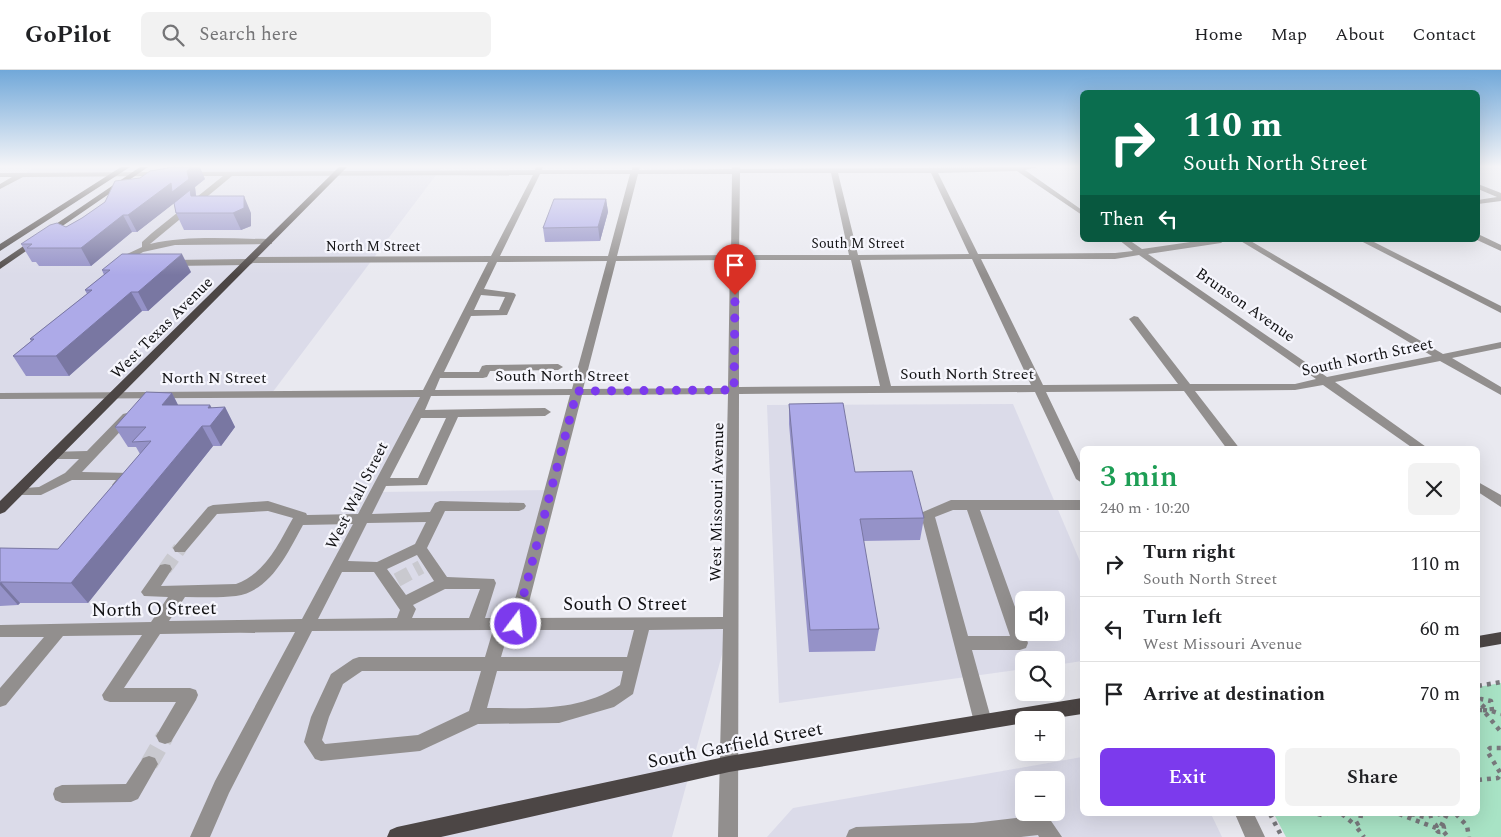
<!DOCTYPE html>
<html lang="en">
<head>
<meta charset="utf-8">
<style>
	body { margin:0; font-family:Spectral,serif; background:#f2f2f2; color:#202124; height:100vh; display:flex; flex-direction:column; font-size:19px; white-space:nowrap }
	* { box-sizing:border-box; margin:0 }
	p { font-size:16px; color:#757577 }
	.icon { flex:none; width:28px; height:28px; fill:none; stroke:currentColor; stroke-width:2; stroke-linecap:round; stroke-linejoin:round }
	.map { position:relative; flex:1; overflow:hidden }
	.drawer { position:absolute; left:1080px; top:376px; width:400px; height:370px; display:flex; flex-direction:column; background:#fff; border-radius:8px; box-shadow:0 5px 20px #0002 }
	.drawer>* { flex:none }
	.banner { position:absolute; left:1080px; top:20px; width:400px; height:152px; border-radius:8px; box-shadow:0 5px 20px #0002; background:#0b6e4f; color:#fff; overflow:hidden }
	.fabs { position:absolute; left:1015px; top:521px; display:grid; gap:10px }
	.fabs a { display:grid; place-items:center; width:50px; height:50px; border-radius:8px; background:#fff; box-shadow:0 5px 20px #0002; font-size:25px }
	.pin { position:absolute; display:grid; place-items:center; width:42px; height:42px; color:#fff; margin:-51px -21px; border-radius:50% 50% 50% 0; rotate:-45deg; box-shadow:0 0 5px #0007 }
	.pin .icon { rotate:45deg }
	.me { position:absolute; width:55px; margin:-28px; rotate:15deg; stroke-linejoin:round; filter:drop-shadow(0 0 4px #0008) }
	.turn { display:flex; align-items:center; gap:18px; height:105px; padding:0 20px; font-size:22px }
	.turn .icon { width:65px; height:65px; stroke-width:2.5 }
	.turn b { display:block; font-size:35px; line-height:42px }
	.then { display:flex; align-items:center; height:48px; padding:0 20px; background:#0003; gap:10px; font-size:19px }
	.round { display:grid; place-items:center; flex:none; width:52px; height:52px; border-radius:8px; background:#f2f2f2 }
	.head { display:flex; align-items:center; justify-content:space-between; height:85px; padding:0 20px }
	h1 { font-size:30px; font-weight:600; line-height:38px; color:#1e9e55 }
	.button { display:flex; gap:10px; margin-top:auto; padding:10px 20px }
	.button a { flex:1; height:58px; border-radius:8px; background:#7c3aed; color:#fff; font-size:20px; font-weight:600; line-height:58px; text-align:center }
	.button a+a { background:#f2f2f2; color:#202124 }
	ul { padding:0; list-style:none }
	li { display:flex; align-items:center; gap:15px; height:65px; padding:0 20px; border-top:1px solid #e0e0e0 }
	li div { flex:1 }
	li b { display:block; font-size:19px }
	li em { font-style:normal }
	header { display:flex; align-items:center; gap:30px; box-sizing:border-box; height:70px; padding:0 25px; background:#fff; border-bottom:1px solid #e0e0e0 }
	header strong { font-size:24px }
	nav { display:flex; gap:28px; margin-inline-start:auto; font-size:18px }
	.search { width:350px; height:45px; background:#f2f2f2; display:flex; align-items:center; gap:12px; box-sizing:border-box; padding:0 18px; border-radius:8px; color:#757577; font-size:19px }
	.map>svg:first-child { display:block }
	.built { fill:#dbdbe9; fill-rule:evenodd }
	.green { fill:#a8e3c5 }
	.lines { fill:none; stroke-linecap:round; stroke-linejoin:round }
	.minor-tunnel-far1 { stroke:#c9c9cf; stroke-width:14; stroke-dasharray:14 7; stroke-linecap:butt }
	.minor-tunnel { stroke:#c9c9cf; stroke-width:18; stroke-dasharray:18 9; stroke-linecap:butt }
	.path { stroke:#78787c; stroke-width:4.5; stroke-dasharray:4 5; stroke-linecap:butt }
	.minor { fill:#928f8e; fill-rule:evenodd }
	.major { fill:#4c4645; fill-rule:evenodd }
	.wall { fill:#9592c8 }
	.shaded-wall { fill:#7977a2 }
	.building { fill:#adaae8; stroke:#7977a2 }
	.route { stroke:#7c3aed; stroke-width:9; stroke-dasharray:0 16.2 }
	.labels { text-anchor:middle; stroke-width:4.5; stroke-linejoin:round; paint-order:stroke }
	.far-street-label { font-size:14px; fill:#111113; stroke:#f6f6fd }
	.street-label { font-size:16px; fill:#111113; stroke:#f6f6fd }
	.near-street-label { font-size:19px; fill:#111113; stroke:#f6f6fd }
</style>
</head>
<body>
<header>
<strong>GoPilot</strong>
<div class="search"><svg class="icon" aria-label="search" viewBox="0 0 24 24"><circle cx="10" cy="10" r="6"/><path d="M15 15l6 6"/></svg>Search here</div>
<nav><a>Home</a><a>Map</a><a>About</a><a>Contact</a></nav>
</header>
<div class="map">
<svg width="1501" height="767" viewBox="0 0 1501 767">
	<rect width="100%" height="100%" fill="#e9e9f0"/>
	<path class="built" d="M36,97H442L272,323L428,322L377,422L555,420L521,553L731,552L672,767H0V118Z
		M1013,334L1082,496V591L1056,595V590H1024V599L779,633L767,335ZM1024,530H1056V562H1024Z
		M1082,687V744H1211L1222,767H767L793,738ZM1024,710H1056V742H1024Z"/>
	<path class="green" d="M1501,613V767H1286L1274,744H1478V617Z"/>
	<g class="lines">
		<path class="minor-tunnel-far1" d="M165,499L180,478
			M397,510L421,497"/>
		<path class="minor-tunnel" d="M149,694L165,666"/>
		<path class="path" d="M1478,616L1501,612
			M1478,640H1483L1501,662
			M1483,640L1492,641L1491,631L1481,629L1480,633L1487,640
			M1492,641L1501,644
			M1478,710L1498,708L1501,704L1487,681L1490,678H1501
			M1270,744L1282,767
			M1318,744L1325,746L1327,744
			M1342,744L1355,755
			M1361,744L1360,752L1355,755L1364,767
			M1399,744L1436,758
			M1411,744L1425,747L1440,744
			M1456,744L1467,756L1469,767
			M1436 758a4 4 0 1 1 8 0a4 4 0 1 1-8 0Z
			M1441,756L1447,744
			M1444,762L1448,767"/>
		<path class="minor" d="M536,97H543L542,100H632V97H640L639,100L732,99V97H740V99L1037,97L1025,100L1082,140V145L1017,101L938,103L978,184L1115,183L1133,181L1119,170H1129L1142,179L1204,170H1225L1221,173L1148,184L1327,307L1432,286L1239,170H1249L1443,284L1501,272V278L1452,288L1501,317V325L1440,291L1335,312L1429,379H1414L1323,315L1295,320L1195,321L1240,379H1227L1184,321L1046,322L1082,397V413L1076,409L1035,322L739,324L738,767H718L723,559L649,560L633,624L614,637L559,653L478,654L420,681L321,691L315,689L304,672L311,647L331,604L353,589L359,587H485L493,560L312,561L229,723L210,767H190L215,711L295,562L160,564L124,618H190L196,620L198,625L196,630L171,672L165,674L159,672L156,666L176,632H110L104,630L102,625L142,565L63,566L6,635L0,637V618L44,567H0V555L151,552L168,527L144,526L141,522L160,495L165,494L170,495L172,499L161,516L236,514C265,504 279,473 293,448L268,441L217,444L185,482H175L173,478L208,437L213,435L268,431L306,443L307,445L358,444L420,327L0,329V323L423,320L488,192L253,193L249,195L170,196L165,193L170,190L247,189L251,187L491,186L533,105L232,106L150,174C188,165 230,169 269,169L272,170V174L175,175L143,182L133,188L138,191V195L126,193L125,185L142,177V172L152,163L223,106H187L183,104L184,102L535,100ZM740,103H831L849,185H739ZM838,103H931L969,184L858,185ZM540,104H630L608,186H500ZM638,104H732L731,185L617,186ZM1139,185L1316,309L1295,314H1190L1138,247L1134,246L1129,249L1178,314L1043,315L981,189H1115ZM972,189L1031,315L891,316L860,190ZM730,190L728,318L583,319L616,191ZM739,190H851L880,316L739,317ZM607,191L572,319L435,320L440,308H483L487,307L490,301L558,300L563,297L558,294L486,295L482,296L479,302H444L471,246L507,245L516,225L514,223L484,219L497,192ZM481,225L505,227L499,240H474ZM728,324L723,547L525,548L582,325ZM570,325L510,548H485L496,513L494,509L447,507L427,478L445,441H519L524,439L526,436L524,433L440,431L435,433L430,442L372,444L386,416L427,415L458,347L545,346L551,342L545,338L425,340L431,326ZM421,348H446L418,408H390ZM426,452L415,474L377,492L348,491L367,453ZM353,454L302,549L169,551L185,527C202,527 219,528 236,526C271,521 288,482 303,455ZM417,485L434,511L406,525L387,499ZM342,502H374L400,540L397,548L318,549ZM445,519H480L469,548H412L416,539L413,535ZM509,560H634L627,587H501ZM362,601H481L469,641L418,665L325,674L322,670L329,647L343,614ZM497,601H623L620,615C579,642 534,638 487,638Z
			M162,102L166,104L165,106L23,107L0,119V114L12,107H0V103Z
			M1478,114L1501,123V131L1478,134V130L1497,127L1478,119Z
			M1478,164L1501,175V181L1477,170Z
			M1359,170H1370L1501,236V243Z
			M127,343L133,347L131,350L82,402L131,403L132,406L124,418H114L112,415L116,410H72L41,425H12L10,422L12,419L39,417L65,403L79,389H54L48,385L50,382L87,381L123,344Z
			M1478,412L1501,425V437L1478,422Z
			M951,430H1082V440H980L1028,573L1026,578L1020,580H972L992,652L989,658L983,660L977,658L974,652L921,445L923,442ZM953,440H967L1010,566H968L935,447Z
			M149,686L155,688L158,694L138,729L131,732L62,733L55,730L53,724L55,718L62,715L126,714L143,688Z
			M1235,744H1254L1265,767H1245Z
			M1042,745L1049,748L1062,767H1039L1038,765L1021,767H846L849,760L856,757L973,753Z"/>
		<path class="major" d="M121,97H130L0,181V174Z
			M140,97H148L0,199V192Z
			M339,97H347L5,442L0,444V431Z
			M1501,562V574L1478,578V566Z
			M1082,628V644L1043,650H1024V653L729,702L441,767H387L390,760L397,757L729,686Z"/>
	</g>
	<path class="wall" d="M140,108L205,109L195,117L196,126L251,143V156L241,160H184L176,143L174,133L137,162H132L91,196H39L36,192H32L21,174L66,157L82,148Z
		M606,129L608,142L600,171L545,172L543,158Z
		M102,200L191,202L148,241H142L69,306H26L13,286L31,271L30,269L87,224L85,220L104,205Z
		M172,323L178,335L212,338L225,337L235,357L221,376H213L88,533H20L18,535L0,536V478L58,479L140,384L136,377H128L115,357Z
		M789,334L855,402L924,448L920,470L863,471L879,559L875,581L809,582L789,354Z"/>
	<path class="shaded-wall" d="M192,97H200L205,109L195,117L196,126L177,131L137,162L128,145Z
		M244,126L251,143V156L241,160L233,143Z
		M606,129L608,142L600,171L598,157Z
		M123,145L132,162L91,196L81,178Z
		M182,184L191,202L148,241L138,222Z
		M131,222L142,241L69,306L56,286Z
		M172,323L182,343L162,335Z
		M210,335L217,347L225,337L235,357L221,376L210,356L208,338Z
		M202,356L213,376L88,533L71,513Z
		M1,512L20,533L18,535L0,515V514Z"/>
	<path class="building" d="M168,97H192L187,101L189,109L172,122L171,113L128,145H123L81,178H27L32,174H21L50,155L57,153L66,157L82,148L105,132L115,111L140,108L150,101L168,98Z
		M190,120L191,126H244V138L233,143H176L174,133Z
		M554,129H606L598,157L543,158Z
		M122,184H182L138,222H131L56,286H13L34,269H30L92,220H85L110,200H102Z
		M146,322L172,323L162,335H210L208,338L225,337L210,356H202L71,513L1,512L0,514V478L58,479L151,371L132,372L146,357H115Z
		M843,333L855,402L912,401L924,448L860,449L879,559L810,560L789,334Z"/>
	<linearGradient id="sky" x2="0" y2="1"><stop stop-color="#71a8d9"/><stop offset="0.47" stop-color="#f5f5f8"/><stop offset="1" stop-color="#f5f5f8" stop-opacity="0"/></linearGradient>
	<rect width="1501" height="205" fill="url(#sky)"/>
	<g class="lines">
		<path class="route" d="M516,554L577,321L734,320L735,225"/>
	</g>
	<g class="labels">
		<g class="far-street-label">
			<text x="858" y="178">South M Street</text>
			<text x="373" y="181">North M Street</text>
		</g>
		<g class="street-label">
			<text transform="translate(1246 234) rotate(35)" y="6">Brunson Avenue</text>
			<text transform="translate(161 257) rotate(-45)" y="6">West Texas Avenue</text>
			<text transform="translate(1367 286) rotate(-12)" y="6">South North Street</text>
			<text x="967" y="309">South North Street</text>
			<text x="562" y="311">South North Street</text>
			<text x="214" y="313">North N Street</text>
			<text transform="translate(356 425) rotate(-63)" y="6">West Wall Street</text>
			<text transform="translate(716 432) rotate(-89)" y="6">West Missouri Avenue</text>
		</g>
		<g class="near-street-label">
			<text x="625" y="540">South O Street</text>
			<text transform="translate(154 538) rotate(-1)" y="7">North O Street</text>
			<text transform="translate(735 674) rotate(-11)" y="7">South Garfield Street</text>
		</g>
	</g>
</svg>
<div class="fabs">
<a><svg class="icon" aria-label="sound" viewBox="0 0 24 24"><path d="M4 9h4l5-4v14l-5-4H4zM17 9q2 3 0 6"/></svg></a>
<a><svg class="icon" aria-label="search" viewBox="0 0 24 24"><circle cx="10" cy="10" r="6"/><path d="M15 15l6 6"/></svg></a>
<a>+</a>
<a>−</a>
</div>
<div class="pin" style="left:735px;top:225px;background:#d93025"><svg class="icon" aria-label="arrive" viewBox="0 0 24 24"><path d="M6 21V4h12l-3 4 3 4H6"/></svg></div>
<svg class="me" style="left:516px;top:554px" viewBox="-20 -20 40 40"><circle r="17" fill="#7c3aed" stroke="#fff" stroke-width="3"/><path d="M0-11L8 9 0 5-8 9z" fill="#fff"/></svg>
<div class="banner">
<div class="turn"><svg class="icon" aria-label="right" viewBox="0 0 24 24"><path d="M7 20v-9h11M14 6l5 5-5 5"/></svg><div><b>110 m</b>South North Street</div></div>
<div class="then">Then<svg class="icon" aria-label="left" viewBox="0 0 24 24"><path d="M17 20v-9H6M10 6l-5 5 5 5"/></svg></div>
</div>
<section class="drawer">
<div class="head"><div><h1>3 min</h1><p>240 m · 10:20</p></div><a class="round"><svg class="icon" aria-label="close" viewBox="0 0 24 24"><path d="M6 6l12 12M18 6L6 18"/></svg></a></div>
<ul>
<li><svg class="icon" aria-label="right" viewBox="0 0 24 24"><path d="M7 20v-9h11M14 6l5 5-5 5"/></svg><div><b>Turn right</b><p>South North Street</p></div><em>110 m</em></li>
<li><svg class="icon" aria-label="left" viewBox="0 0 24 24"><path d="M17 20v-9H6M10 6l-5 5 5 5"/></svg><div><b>Turn left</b><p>West Missouri Avenue</p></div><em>60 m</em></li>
<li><svg class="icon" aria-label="arrive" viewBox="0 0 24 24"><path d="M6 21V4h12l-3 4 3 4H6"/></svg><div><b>Arrive at destination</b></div><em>70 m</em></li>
</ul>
<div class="button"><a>Exit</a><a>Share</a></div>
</section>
</div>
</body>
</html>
